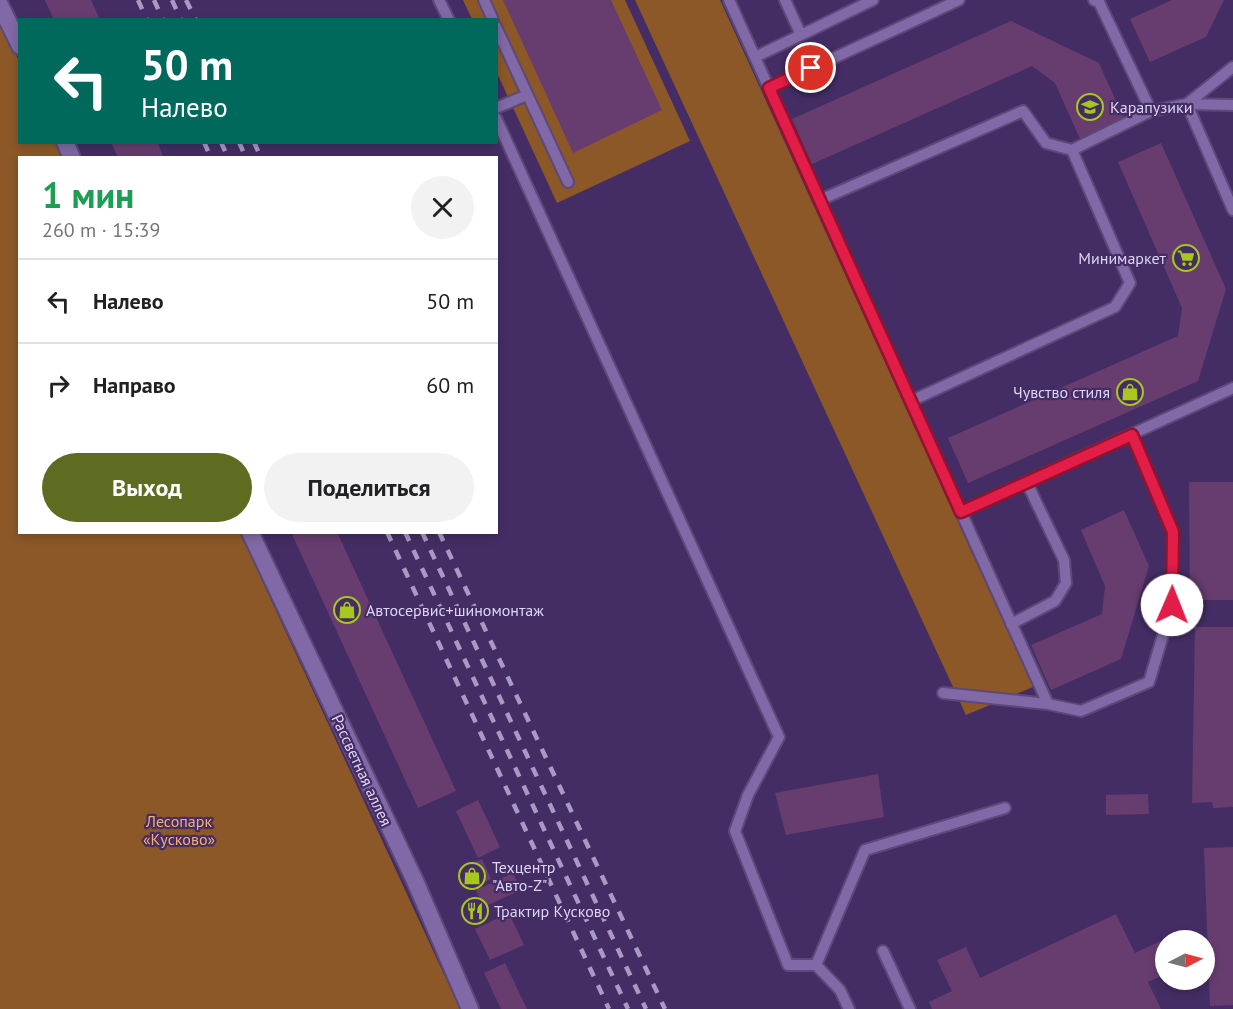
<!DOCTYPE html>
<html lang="ru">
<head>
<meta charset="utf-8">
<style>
	body { margin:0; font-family:"PT Sans",sans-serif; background:#f2f2f2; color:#202124; height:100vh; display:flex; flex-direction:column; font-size:22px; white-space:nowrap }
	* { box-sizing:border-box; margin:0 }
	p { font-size:20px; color:#757577 }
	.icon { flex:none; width:33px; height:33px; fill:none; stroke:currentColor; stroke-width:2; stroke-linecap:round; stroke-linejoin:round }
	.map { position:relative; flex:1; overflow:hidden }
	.side { position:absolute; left:18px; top:156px; width:480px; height:378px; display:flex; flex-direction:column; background:#fff; border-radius:0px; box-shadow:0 3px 9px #0003 }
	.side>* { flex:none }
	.top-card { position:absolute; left:18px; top:18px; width:480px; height:126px; border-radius:0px; box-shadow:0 3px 9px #0003; background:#00695c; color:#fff; overflow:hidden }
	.needle { width:39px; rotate:84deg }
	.tools { position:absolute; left:1155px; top:930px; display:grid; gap:12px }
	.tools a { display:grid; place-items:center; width:60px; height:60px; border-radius:50%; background:#fff; box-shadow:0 3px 9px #0003; font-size:30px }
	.pin { position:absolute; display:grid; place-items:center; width:51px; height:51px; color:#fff; margin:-26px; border:3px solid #fff; border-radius:50%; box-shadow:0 2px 6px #0007 }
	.me { position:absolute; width:66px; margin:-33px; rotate:1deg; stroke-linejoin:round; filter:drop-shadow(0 0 4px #0008) }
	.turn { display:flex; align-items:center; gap:21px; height:126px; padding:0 24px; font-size:27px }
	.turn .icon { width:78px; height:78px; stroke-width:2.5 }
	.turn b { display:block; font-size:42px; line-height:51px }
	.round { display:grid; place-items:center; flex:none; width:63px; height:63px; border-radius:32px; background:#f2f2f2 }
	.summary { display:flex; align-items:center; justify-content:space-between; height:102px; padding:0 24px }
	h1 { font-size:36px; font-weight:700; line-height:45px; color:#1e9e55 }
	.cta { display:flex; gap:12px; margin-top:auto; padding:12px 24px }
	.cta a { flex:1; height:69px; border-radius:36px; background:#5d6c21; color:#fff; font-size:24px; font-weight:700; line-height:69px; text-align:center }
	.cta a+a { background:#f2f2f2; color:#202124 }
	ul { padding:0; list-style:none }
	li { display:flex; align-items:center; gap:18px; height:84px; padding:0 24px; border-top:2px solid #e0e0e0 }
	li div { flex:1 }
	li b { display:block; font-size:22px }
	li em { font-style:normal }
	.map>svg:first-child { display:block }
	.green { fill:#8c5828 }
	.building { fill:#673d6f }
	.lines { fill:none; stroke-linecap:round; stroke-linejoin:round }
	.service-casing { stroke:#5d4878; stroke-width:14 }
	.minor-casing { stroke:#5d4878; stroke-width:20 }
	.service { stroke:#8069a6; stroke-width:10 }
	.minor { stroke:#8069a6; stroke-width:16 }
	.rail { stroke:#a99ac3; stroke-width:4.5; stroke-dasharray:10 10; stroke-linecap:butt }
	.route-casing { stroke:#92132f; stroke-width:15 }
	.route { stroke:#e11d48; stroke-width:10 }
	.labels { text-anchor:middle; stroke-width:4.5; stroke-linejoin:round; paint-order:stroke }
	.poi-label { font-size:16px; fill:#dfd4f5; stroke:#442d64; text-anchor:start }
	.street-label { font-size:16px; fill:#dfd4f5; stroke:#442d64 }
	.park-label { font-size:16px; fill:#f8ae6e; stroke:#442d64 }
</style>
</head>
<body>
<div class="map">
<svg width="1233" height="1009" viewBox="0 0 1233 1009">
	<rect width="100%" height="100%" fill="#442d64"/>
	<path class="green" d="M463,0H625L690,141L557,203L497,73L496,20L472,19Z
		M635,0H720L1033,687L966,715Z
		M0,20L19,61L20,142L58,143L66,157L20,158V532L240,533L460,1009H0Z"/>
	<path class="building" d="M45,0H91L100,20H54Z
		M503,0H611L662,110L573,153Z
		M1172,0H1224L1206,37L1150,62L1130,19Z
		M1011,21L1099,63L1124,119L1080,139L1055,83L1032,66L812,164L792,119Z
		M111,142H157L164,158H118Z
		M1161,143L1226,289L1198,381L968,483L948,438L1178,336L1182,308L1118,162Z
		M1189,482H1233V600H1190Z
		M1124,510L1149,566L1121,659L1051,690L1031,645L1102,614L1105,586L1081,530Z
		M291,532H337L456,791L418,808Z
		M1195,627H1233V807L1213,808L1212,802L1192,803Z
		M878,774L884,817L786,835L775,793Z
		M1148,794L1149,814L1106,815V795Z
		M478,800L500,847L478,858L456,811Z
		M1233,847V1005L1210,1006L1204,848Z
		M482,859L491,879L469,890L459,869Z
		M513,873L521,890L484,907L476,890Z
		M509,913L524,945L490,960L475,929Z
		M1116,914L1135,953L1167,938L1168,940H1166V974L1148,982L1161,1009H932L929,1002L952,991L937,960L966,947L980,978Z
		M505,963L527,1009H501L484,973Z"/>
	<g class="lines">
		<defs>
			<path id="service" d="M439,0L449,20
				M484,0L493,20
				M729,0L1048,704L1081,711L1149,682L1172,605L1173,532L1132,435
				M785,0L801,35L873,0
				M1094,0L1099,2L1151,111
				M496,27L568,182
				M755,57L801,35
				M769,88L959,0
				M1233,105L1187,104L1233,210
				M496,108L527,95
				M496,118L779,737L748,795L735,831L788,965H816L840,990L849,1009
				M1072,150L1151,111L1187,104L1233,67
				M820,200L1023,111L1046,143L1072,150L1130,283L1115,307L911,401
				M961,512L1233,388
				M1011,624L1055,601L1066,583L1064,560L1027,483
				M943,693L1048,704
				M883,951L910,1009
				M816,965L865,850L1005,808"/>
			<path id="minor" d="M0,5L20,46
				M65,142L72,158
				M250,532L416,883L470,1009"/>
		</defs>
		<use href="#service" class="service-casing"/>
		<use href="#minor" class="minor-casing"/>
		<use href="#service" class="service"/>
		<use href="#minor" class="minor"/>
		<path class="rail" d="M138,0L147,20
			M154,0L163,20
			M172,0L181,20
			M186,0L196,20
			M204,142L211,158
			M221,142L228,158
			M239,142L246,158
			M254,142L261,158
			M387,532L609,1009
			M405,532L628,1009
			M422,532L646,1009
			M439,532L665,1009"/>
	</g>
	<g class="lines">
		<defs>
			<path id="route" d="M811,68L769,88L961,512L1132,435L1173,532L1172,605"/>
		</defs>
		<use href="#route" class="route-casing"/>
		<use href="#route" class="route"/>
	</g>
	<defs>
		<symbol id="school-ring" viewBox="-11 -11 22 22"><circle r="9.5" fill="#442d64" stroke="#a7c71e" stroke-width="1.5"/><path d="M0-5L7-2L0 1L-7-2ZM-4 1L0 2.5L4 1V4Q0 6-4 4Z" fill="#a7c71e"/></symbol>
		<symbol id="supermarket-ring" viewBox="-11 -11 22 22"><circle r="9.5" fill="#442d64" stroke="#a7c71e" stroke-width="1.5"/><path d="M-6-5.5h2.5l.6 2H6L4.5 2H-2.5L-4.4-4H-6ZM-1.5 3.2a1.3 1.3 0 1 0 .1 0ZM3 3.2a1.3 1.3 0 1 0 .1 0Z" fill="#a7c71e"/></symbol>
		<symbol id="shop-ring" viewBox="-11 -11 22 22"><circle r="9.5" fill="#442d64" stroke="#a7c71e" stroke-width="1.5"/><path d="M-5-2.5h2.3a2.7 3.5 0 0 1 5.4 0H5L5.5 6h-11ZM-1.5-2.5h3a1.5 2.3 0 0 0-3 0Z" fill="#a7c71e"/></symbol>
		<symbol id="restaurant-ring" viewBox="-11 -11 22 22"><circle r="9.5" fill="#442d64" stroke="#a7c71e" stroke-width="1.5"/><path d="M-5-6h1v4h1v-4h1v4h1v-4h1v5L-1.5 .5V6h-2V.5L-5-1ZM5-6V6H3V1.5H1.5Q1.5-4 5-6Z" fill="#a7c71e"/></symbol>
	</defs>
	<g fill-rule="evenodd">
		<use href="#school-ring" x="1075" y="92" width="30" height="30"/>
		<use href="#supermarket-ring" x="1171" y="243" width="30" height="30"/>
		<use href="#shop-ring" x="1115" y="377" width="30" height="30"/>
		<use href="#shop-ring" x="332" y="595" width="30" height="30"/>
		<use href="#shop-ring" x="457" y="861" width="30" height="30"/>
		<use href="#restaurant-ring" x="460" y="896" width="30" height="30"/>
	</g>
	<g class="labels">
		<g class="poi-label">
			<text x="1110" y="113">Карапузики</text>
			<text x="1166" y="264" text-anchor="end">Минимаркет</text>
			<text x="1110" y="398" text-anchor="end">Чувство стиля</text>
			<text x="366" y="616">Автосервис+шиномонтаж</text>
			<text x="492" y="873">Техцентр<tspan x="492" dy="18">"Авто-Z"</tspan></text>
			<text x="494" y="917">Трактир Кусково</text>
		</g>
		<g class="street-label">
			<text transform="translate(362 770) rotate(65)" y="6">Рассветная аллея</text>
		</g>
		<g class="park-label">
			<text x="179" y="827">Лесопарк<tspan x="179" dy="18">«Кусково»</tspan></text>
		</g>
	</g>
</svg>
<div class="tools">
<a><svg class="needle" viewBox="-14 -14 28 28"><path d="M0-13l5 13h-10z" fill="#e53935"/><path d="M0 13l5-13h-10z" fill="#757577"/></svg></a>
</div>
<div class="pin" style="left:811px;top:68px;background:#d93025"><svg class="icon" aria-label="arrive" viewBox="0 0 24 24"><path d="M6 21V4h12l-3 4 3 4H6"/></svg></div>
<svg class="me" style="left:1172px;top:605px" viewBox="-20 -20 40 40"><circle r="19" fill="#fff"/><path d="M0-13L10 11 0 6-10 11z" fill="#e11d48"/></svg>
<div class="top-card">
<div class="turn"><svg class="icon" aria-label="left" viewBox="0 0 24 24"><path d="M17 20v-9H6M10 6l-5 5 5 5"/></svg><div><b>50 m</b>Налево</div></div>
</div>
<section class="side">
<div class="summary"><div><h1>1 мин</h1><p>260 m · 15:39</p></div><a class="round"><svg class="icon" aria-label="close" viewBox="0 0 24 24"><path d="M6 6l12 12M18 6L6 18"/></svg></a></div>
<ul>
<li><svg class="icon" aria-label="left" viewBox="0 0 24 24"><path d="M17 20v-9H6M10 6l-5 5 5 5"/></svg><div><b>Налево</b></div><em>50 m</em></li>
<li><svg class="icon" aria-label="right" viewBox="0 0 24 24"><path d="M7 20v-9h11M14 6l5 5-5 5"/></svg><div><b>Направо</b></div><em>60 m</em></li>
</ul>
<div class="cta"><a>Выход</a><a>Поделиться</a></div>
</section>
</div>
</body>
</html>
